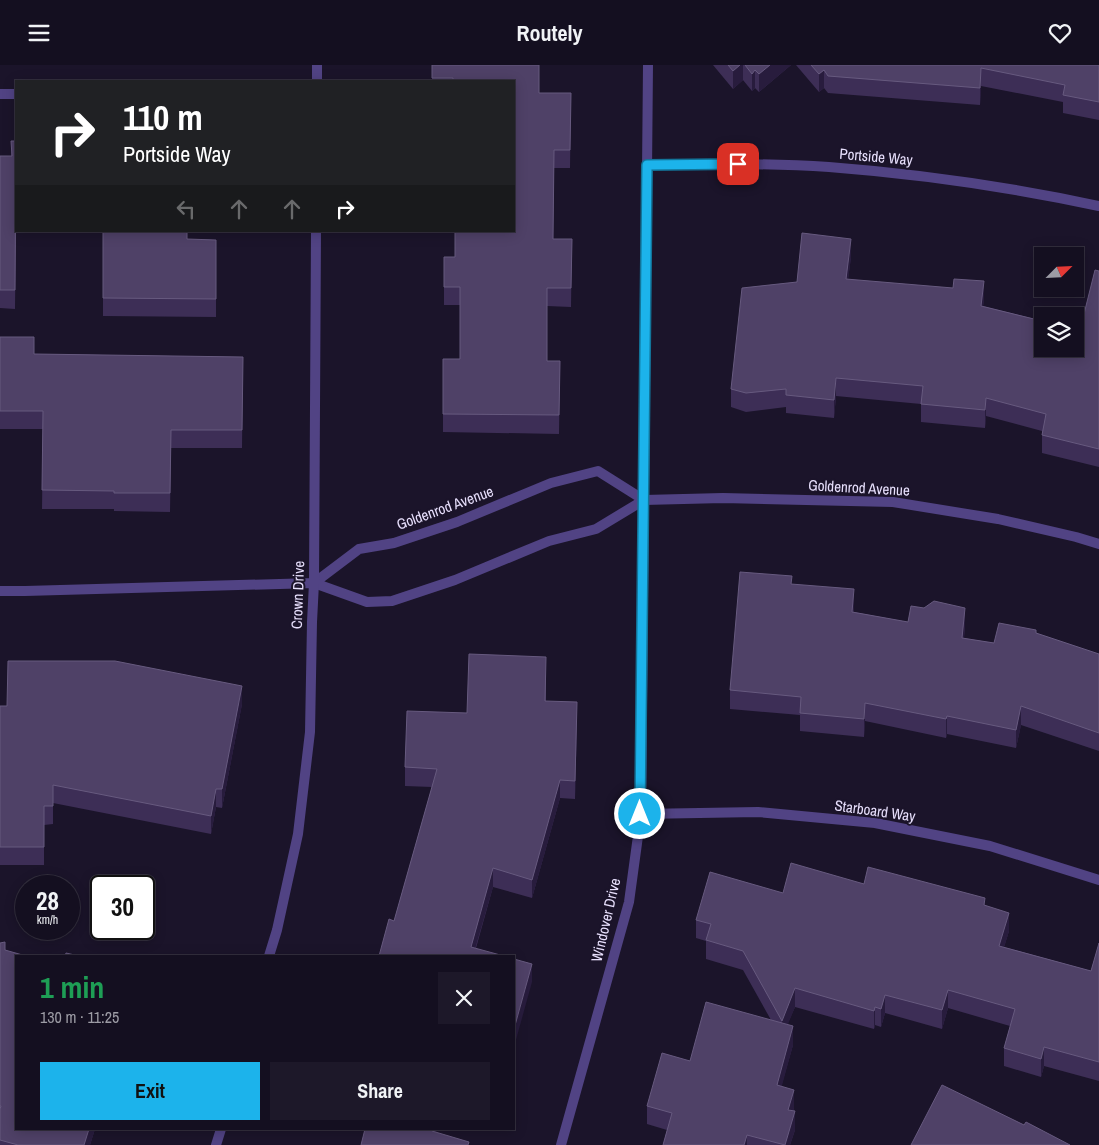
<!DOCTYPE html>
<html lang="en">
<head>
<meta charset="utf-8">
<style>
	body { margin:0; font-family:"Archivo Narrow",sans-serif; background:#1d1829; color:#f1f3f6; height:100vh; display:flex; flex-direction:column; font-size:19px; white-space:nowrap }
	* { box-sizing:border-box; margin:0 }
	p { font-size:16px; color:#9d9ca5 }
	.icon { flex:none; width:28px; height:28px; fill:none; stroke:currentColor; stroke-width:2; stroke-linecap:round; stroke-linejoin:round }
	.map { position:relative; flex:1; overflow:hidden }
	.details { position:absolute; left:15px; top:890px; width:500px; height:175px; display:flex; flex-direction:column; background:#140f20; border-radius:0px; box-shadow:0 2px 12px #0003,0 0 0 1px #332f3e }
	.details>* { flex:none }
	.top-card { position:absolute; left:15px; top:15px; width:500px; height:152px; border-radius:0px; box-shadow:0 2px 12px #0003,0 0 0 1px #332f3e; background:#202124; color:#fff; overflow:hidden }
	.needle { width:32px; rotate:66deg }
	.buttons { position:absolute; left:1034px; top:182px; display:grid; gap:10px }
	.buttons a { display:grid; place-items:center; width:50px; height:50px; border-radius:0px; background:#140f20; box-shadow:0 2px 12px #0003,0 0 0 1px #332f3e; font-size:25px }
	.speed { position:absolute; left:15px; top:810px; display:flex; gap:10px; font-size:25px; font-weight:700; text-align:center }
	.speed>* { display:grid; place-content:center; width:65px; height:65px; border-radius:50%; background:#140f20; box-shadow:0 2px 12px #0003,0 0 0 1px #332f3e; line-height:1 }
	.speed small { font-size:12px; font-weight:400 }
	.speed .limit { border:2px solid #111; border-radius:8px; background:#fff; color:#111 }
	.pin { position:absolute; display:grid; place-items:center; width:42px; height:42px; color:#fff; margin:-21px; border-radius:10px; box-shadow:0 2px 8px #0006 }
	.me { position:absolute; width:55px; margin:-28px; rotate:0deg; stroke-linejoin:round; filter:drop-shadow(0 0 4px #0008) }
	.turn { display:flex; align-items:center; gap:18px; height:105px; padding:0 25px; font-size:22px }
	.turn .icon { width:65px; height:65px; stroke-width:2.5 }
	.turn b { display:block; font-size:35px; line-height:42px }
	.lanes { display:flex; align-items:center; height:48px; padding:0 25px; background:#0003; justify-content:center; gap:25px; direction:ltr }
	.lanes .off { opacity:.35 }
	.round { display:grid; place-items:center; flex:none; width:52px; height:52px; border-radius:0px; background:#1d1829 }
	.overview { display:flex; align-items:center; justify-content:space-between; height:85px; padding:0 25px }
	h1 { font-size:30px; font-weight:700; line-height:38px; color:#1e9e55 }
	.cta { display:flex; gap:10px; margin-top:auto; padding:10px 25px }
	.cta a { flex:1; height:58px; border-radius:0px; background:#1cb3eb; color:#111; font-size:20px; font-weight:700; line-height:58px; text-align:center }
	.cta a+a { background:#1d1829; color:#f1f3f6 }
	header { display:flex; justify-content:space-between; align-items:center; height:65px; padding:0 25px; background:#140f20; font-size:22px; font-weight:700 }
	.map>svg:first-child { display:block }
	.lines { fill:none; stroke-linecap:round; stroke-linejoin:round }
	.minor { stroke:#514384; stroke-width:10 }
	.tertiary { stroke:#514384; stroke-width:10 }
	.wall { fill:#3d2e56 }
	.shaded-wall { fill:#281c3d }
	.building { fill:#4f4167; stroke:#675a7f }
	.route-casing { stroke:#127499; stroke-width:12 }
	.route { stroke:#1cb3eb; stroke-width:9 }
	.labels { text-anchor:middle; stroke-width:4; stroke-linejoin:round; paint-order:stroke }
	.street-label { font-size:15px; fill:#e7dffc; stroke:#1b142a }
</style>
</head>
<body>
<header><svg class="icon" aria-label="menu" viewBox="0 0 24 24"><path d="M4 6h16M4 12h16M4 18h16"/></svg>Routely<svg class="icon" aria-label="heart" viewBox="0 0 24 24"><path d="M12 20l-8-8c-3-5 5-10 8-4 3-6 11-1 8 4z"/></svg></header>
<div class="map">
<svg width="1099" height="1080" viewBox="0 0 1099 1080">
	<rect width="100%" height="100%" fill="#1b142a"/>
	<g class="lines">
		<path class="minor" d="M0,29H16
			M647,100C708,99 769,98 829,102C920,109 1010,122 1099,141
			M314,518L359,484L394,478L457,457L551,418L598,406L644,435
			M0,526H25L314,518L367,537L392,536L455,515L549,476L596,464L644,435L723,433L893,437L998,454L1076,472L1099,479
			M641,749L758,747L875,758L990,781L1099,815
			M561,1080L629,837L641,749L648,0"/>
		<path class="tertiary" d="M317,16V0
			M269,891L277,865L298,769L310,667L312,557L314,518L316,166
			M216,1080L221,1064"/>
	</g>
	<path class="wall" d="M432,0H539V28H571L570,103H554L553,174H572L571,242L547,241V296H560L559,369L443,367V294H460V240H444V192H455V166H514V16H432Z
		M713,0H791L759,27L755,23L752,26L743,15L733,24Z
		M796,0H1099V55L1063,48V37L981,21L980,40L828,28L824,23L819,27Z
		M11,76L16,157L15,244L0,243V91H11Z
		M103,166L188,174L216,175V252L103,251Z
		M851,192L848,214L984,235L983,241L1080,265L1099,206V402L1042,388V366L986,351L985,363L921,357V339L836,331L834,353L786,348V342L746,347L731,342V324L797,217Z
		M0,272L34,289L243,292L242,383H171L170,447L114,446V444H42L43,364H0Z
		M792,519L854,542V547L908,557L965,561L964,573L994,578L1036,568L1099,589V686L1021,660L1016,683L947,669L946,673L865,656L864,672L800,666V650L730,644V625Z
		M546,610V636L577,655L575,734L560,733L532,833L493,822L476,883L379,891L394,856L432,722L405,721V702L467,648Z
		M242,639L222,743L216,742L211,769L53,738V759L44,760V800H0V641Z
		M864,819L985,841L1009,866L1004,882L1091,906L1099,878V1016L1044,1001L1041,1012L1004,1001V983L1010,961L948,943L942,964L885,948L881,962L875,960L874,964L795,942L787,960L793,980L781,1022L794,1043L793,1046L795,1065L790,1080H663L667,1065L647,1059V1041L690,996L771,955L743,905L706,894V876L696,873V855L783,828Z
		M0,878L5,885L16,1064H95L90,1080H0Z"/>
	<path class="shaded-wall" d="M740,0H743V15L733,24V6Z
		M770,0H791L759,27V9Z
		M981,3V21L980,40V23Z
		M755,5V23L752,26V9Z
		M824,5V23L819,27V9Z
		M851,174V192L846,232V214Z
		M984,216V235L981,259V241Z
		M836,313V331L834,353V335Z
		M986,333V351L985,363V345Z
		M854,524V542L852,565V547Z
		M965,543V561L962,591V573Z
		M242,621V639L222,743V724Z
		M577,637V655L575,734V716Z
		M865,638V656L864,672V654Z
		M1021,641V660L1016,683V665Z
		M947,651V669L946,673V654Z
		M560,715V733L532,833V815Z
		M216,724V742L211,769V751Z
		M493,803V822L473,891L471,882Z
		M1009,848V866L999,899V881Z
		M532,899V917L514,982V964Z
		M795,923V942L782,974V956Z
		M948,925V943L942,964V945Z
		M885,930V948L881,962V944Z
		M875,942V960L874,964V946Z
		M793,961V980L777,1039V1020Z
		M1044,982V1001L1041,1012V994Z
		M794,1025V1043L788,1063V1045Z
		M795,1046V1065L790,1080H785Z
		M89,1064H95L90,1080H84Z
		M432,1064H437L433,1080L432,1066Z
		M747,1070V1080H744Z"/>
	<path class="building" d="M432,0H539V28H571L570,85H554L553,174H572L571,223H547V296H560L559,350L443,349V294H460V222H444V192H455V166H514V16H453V13H432Z
		M728,0H740L733,6Z
		M745,0H770L759,9L755,5L752,9Z
		M811,0H1099V37L1063,30L1065,20L981,3L980,23L828,11L824,5L819,9Z
		M11,76H16L15,225H0V91H12Z
		M103,166H187V174L216,175V234L103,233Z
		M802,168L851,174L846,214L953,223L954,214L984,216L981,241L1042,256V284H1075V264L1080,265L1095,205L1099,206V384L1042,370L1046,349L986,333L985,345L921,339L923,321L836,313L834,335L786,330V324L746,328L731,324L742,223L797,217Z
		M0,272H34V289L243,292L242,365H171L170,428H114V426L42,425L43,346H0Z
		M740,507L792,511L791,519L854,524L852,547L908,557L911,541L924,543L934,536L965,543L962,573L994,578L999,558L1036,565V568L1099,589V668L1021,641L1016,665L947,651L946,654L865,638L864,654L800,648L801,632L730,625Z
		M469,589L546,592L545,636L577,637L575,716L560,715L532,815L493,803L471,882L504,891H379L389,854L394,856L437,704L405,702L407,646L467,648Z
		M8,596H115L242,621L222,724H216L211,751L53,720V741H44V782H0V641H7Z
		M791,798L864,819L868,802L985,833L984,840L1009,848L999,881L1091,906L1099,878V997L1044,982L1041,994L1004,983L1015,944L948,925L942,945L885,930L881,944L875,942L874,946L795,923L782,956L743,886L706,875L711,859L696,855L710,807L783,828Z
		M5,877V885L26,891H16V1064H89L84,1080H18L0,1075V1044L1,1041H0V878Z
		M66,888L79,891H65Z
		M514,894L532,899L514,964Z
		M706,937L793,961L777,1020L794,1025L788,1045L795,1046L785,1080L747,1070L744,1080H663L672,1048L647,1041L662,988L690,996Z
		M942,1020L1024,1060L1026,1057L1070,1080H911Z
		M365,1064H432V1066L469,1077L468,1080H361Z"/>
	<g class="lines">
		<defs>
			<path id="route" d="M640,749L647,100L738,99"/>
		</defs>
		<use href="#route" class="route-casing"/>
		<use href="#route" class="route"/>
	</g>
	<g class="labels">
		<g class="street-label">
			<text transform="translate(876 92) rotate(5)" y="5">Portside Way</text>
			<text transform="translate(859 423) rotate(3)" y="5">Goldenrod Avenue</text>
			<text transform="translate(445 443) rotate(-20)" y="5">Goldenrod Avenue</text>
			<text transform="translate(298 530) rotate(-88)" y="5">Crown Drive</text>
			<text transform="translate(875 746) rotate(8)" y="5">Starboard Way</text>
			<text transform="translate(606 855) rotate(-77)" y="5">Windover Drive</text>
		</g>
	</g>
</svg>
<div class="buttons">
<a><svg class="needle" viewBox="-14 -14 28 28"><path d="M0-13l5 13h-10z" fill="#e53935"/><path d="M0 13l5-13h-10z" fill="#9d9ca5"/></svg></a>
<a><svg class="icon" aria-label="layers" viewBox="0 0 24 24"><path d="M12 4l9 5-9 5-9-5zM3 14l9 5 9-5"/></svg></a>
</div>
<div class="speed"><div>28<small>km/h</small></div><div class="limit">30</div></div>
<div class="pin" style="left:738px;top:99px;background:#d93025"><svg class="icon" aria-label="arrive" viewBox="0 0 24 24"><path d="M6 21V4h12l-3 4 3 4H6"/></svg></div>
<svg class="me" style="left:640px;top:749px" viewBox="-20 -20 40 40"><circle r="17" fill="#1cb3eb" stroke="#fff" stroke-width="3"/><path d="M0-11L8 9 0 5-8 9z" fill="#fff"/></svg>
<div class="top-card">
<div class="turn"><svg class="icon" aria-label="right" viewBox="0 0 24 24"><path d="M7 20v-9h11M14 6l5 5-5 5"/></svg><div><b>110 m</b>Portside Way</div></div>
<div class="lanes"><svg class="icon off" aria-label="left" viewBox="0 0 24 24"><path d="M17 20v-9H6M10 6l-5 5 5 5"/></svg><svg class="icon off" aria-label="ahead" viewBox="0 0 24 24"><path d="M12 20V5M6 11l6-6 6 6"/></svg><svg class="icon off" aria-label="ahead" viewBox="0 0 24 24"><path d="M12 20V5M6 11l6-6 6 6"/></svg><svg class="icon" aria-label="right" viewBox="0 0 24 24"><path d="M7 20v-9h11M14 6l5 5-5 5"/></svg></div>
</div>
<section class="details">
<div class="overview"><div><h1>1 min</h1><p>130 m · 11:25</p></div><a class="round"><svg class="icon" aria-label="close" viewBox="0 0 24 24"><path d="M6 6l12 12M18 6L6 18"/></svg></a></div>
<div class="cta"><a>Exit</a><a>Share</a></div>
</section>
</div>
</body>
</html>
